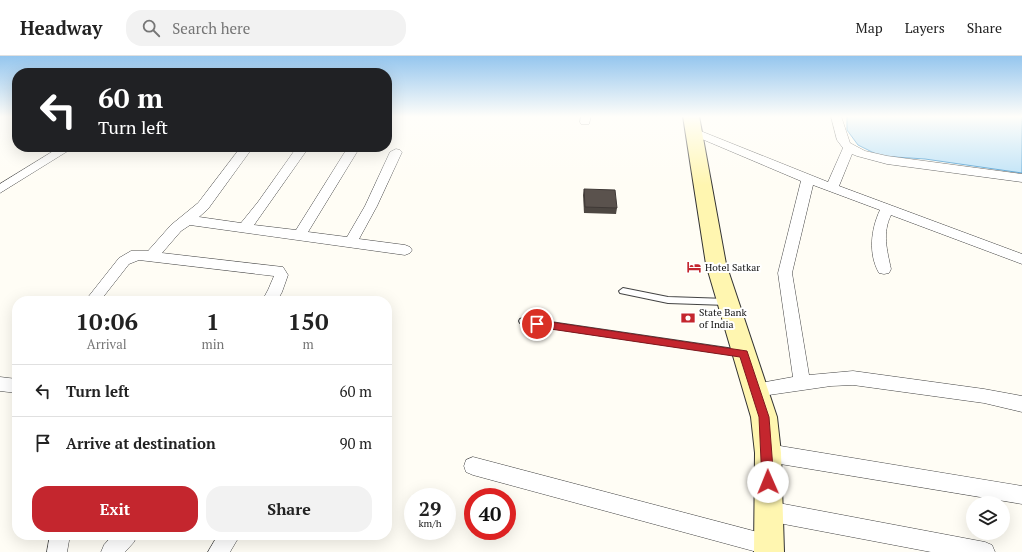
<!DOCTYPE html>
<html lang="en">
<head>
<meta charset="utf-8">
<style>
	body { margin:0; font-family:"PT Serif",serif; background:#f2f2f2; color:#222; height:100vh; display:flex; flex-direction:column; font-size:15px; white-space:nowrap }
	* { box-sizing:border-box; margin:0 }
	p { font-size:13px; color:#767676 }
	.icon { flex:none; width:22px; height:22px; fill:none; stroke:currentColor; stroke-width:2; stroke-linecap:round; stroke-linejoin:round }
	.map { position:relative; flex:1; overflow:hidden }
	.panel { position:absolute; left:12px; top:240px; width:380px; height:244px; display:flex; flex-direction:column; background:#fff; border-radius:16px; box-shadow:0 4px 16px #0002 }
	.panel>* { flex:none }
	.guide { position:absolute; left:12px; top:12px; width:380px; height:84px; border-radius:16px; box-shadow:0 4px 16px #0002; background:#202124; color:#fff; overflow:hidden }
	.fabs { position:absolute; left:966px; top:440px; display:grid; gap:8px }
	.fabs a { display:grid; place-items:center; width:44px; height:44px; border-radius:50%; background:#fff; box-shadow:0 4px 16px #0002; font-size:20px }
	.speed { position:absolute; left:404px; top:432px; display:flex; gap:8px; font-size:20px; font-weight:700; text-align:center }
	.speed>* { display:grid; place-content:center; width:52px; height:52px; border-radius:50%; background:#fff; box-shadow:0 4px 16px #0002; line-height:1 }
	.speed small { font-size:10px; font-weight:400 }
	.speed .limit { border:6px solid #d22; background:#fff; color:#111 }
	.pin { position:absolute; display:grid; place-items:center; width:34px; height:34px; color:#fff; margin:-17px; border:2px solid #fff; border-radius:50%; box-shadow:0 1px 4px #0007 }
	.me { position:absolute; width:44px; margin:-22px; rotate:359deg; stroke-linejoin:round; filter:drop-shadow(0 0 3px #0008) }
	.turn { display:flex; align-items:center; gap:14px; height:84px; padding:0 20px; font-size:18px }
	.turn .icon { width:52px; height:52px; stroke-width:2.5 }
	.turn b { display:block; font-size:28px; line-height:34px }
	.eta { display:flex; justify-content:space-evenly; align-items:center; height:68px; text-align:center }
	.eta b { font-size:24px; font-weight:600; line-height:28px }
	.button { display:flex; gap:8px; margin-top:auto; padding:8px 20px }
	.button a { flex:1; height:46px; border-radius:16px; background:#c4262e; color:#fff; font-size:16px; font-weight:600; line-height:46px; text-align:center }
	.button a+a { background:#f2f2f2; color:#222 }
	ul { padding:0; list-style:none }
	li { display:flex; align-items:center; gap:12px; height:52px; padding:0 20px; border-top:1px solid #e0e0e0 }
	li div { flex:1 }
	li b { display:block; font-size:15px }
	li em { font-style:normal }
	header { display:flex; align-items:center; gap:24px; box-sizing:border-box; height:56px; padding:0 20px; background:#fff; border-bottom:1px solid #e0e0e0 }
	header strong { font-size:19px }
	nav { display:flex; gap:22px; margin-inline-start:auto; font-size:14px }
	.search { width:280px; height:36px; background:#f2f2f2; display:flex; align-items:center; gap:10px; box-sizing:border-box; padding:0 14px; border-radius:16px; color:#767676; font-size:15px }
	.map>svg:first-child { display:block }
	.water { fill:#b9e0f7; stroke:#3f96cf }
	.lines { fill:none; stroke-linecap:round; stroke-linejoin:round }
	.lane-casing { stroke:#444; stroke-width:2 }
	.street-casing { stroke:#444; stroke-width:1 }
	.secondary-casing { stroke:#333; stroke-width:2 }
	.lane { fill:#fff; fill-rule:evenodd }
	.street { fill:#fff; fill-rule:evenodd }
	.secondary { fill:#fff6b0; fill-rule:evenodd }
	.wall { fill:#4d4742 }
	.building { fill:#5a524d; stroke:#3f3936 }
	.route { fill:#c4262e; stroke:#7f191e }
	.labels { text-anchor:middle; stroke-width:4; stroke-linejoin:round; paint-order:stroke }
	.poi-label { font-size:10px; fill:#111; stroke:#fff; text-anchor:start }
</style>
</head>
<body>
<header>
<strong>Headway</strong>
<div class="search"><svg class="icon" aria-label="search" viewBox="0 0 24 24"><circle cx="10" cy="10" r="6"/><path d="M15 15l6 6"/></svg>Search here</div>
<nav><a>Map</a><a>Layers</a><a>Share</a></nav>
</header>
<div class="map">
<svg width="1022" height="496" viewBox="0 0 1022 496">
	<rect width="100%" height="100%" fill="#fffdf5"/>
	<path class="water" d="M847,60H1022V117L925,103L880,100L858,89L847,74Z"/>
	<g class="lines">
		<defs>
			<path id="lane" d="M623,232L668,241L727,243L731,246L727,249L668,247L620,237L619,235Z
				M523,262L741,294L744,295L745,297L744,299L741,300L523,268L520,267L519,265L520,263Z"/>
			<path id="street" d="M581,60H591L589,68H581L580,66Z
				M831,60H841L850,87L865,95L887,100L1022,118V126L887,108L857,100L852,98L839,130L1022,198V208L891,159C882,177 887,194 891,213L889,217L884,218L879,217C868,198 871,173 880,154L813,129L792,217L809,319L853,315L984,333L1022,340V356L984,347L853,329L831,330L755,341L749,339L747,334L749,329L793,321L778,217L801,125L690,78L688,76L694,73L698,74L828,126L843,92L837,84Z
				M60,91H69L71,93L0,137V128Z
				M241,91H253L208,153L199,161L241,167L258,146L297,91H309L254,169L296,174L348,91H360L308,176L347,181L365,150L390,96L396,93L400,94L402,96L377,150L359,183L405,189L410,191L412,194L410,197L405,199L190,169L181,175L162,197L283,211L288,219L282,236L277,245H262L268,234L274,220L139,204L129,208L100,245H85L119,202L131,195H148L171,169L198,147Z
				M0,321L17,323V337L0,335Z
				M768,388L1022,430V448L768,406L761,403L759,397L761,391Z
				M473,401L769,479L776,482L779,489L776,496H757L473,419L466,416L464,410L466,404Z
				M768,445L985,486L992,489L995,496H931L768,465L761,462L758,455L761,448Z
				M50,479H70L67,496H47Z
				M113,479H137L134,486L125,496H101L104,489Z
				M218,479H240L230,496H208Z"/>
			<path id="secondary" d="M683,60H699L726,208L777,361L781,397L784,496H754L755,397L751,361L706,208Z"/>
		</defs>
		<use href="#lane" class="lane-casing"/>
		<use href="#street" class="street-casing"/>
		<use href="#secondary" class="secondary-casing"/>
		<use href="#lane" class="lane"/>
		<use href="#street" class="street"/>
		<use href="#secondary" class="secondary"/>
	</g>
	<path class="wall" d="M584,133L617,152L616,158L584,157L583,139Z"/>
	<path class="building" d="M584,133L615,134L617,152L585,151Z"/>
	<linearGradient id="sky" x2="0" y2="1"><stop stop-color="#95c6ee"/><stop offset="0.47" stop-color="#fffefa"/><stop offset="1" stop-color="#fffefa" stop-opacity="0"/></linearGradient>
	<rect width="1022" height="129" fill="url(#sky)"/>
	<path class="route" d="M537,264L747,295L769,361L774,426L772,430L768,432L764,430L762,426L759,361L740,301L537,271L532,268Z"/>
	<defs>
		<symbol id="hotel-bare" viewBox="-9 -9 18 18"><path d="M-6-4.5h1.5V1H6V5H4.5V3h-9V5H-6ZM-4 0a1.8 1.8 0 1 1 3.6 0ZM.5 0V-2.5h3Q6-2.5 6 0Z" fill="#c4262e" stroke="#fff" stroke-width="2.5" paint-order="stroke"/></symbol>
		<symbol id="bank-bare" viewBox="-9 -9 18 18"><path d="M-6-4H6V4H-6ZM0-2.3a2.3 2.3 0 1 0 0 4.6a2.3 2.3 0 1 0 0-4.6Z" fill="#c4262e" stroke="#fff" stroke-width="2.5" paint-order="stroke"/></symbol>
	</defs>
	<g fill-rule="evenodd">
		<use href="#hotel-bare" x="684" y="201" width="20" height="20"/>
		<use href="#bank-bare" x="678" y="252" width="20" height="20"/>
	</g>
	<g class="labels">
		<g class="poi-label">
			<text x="705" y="215">Hotel Satkar</text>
			<text x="699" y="260">State Bank<tspan x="699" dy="12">of India</tspan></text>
		</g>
	</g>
</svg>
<div class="fabs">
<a><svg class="icon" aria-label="layers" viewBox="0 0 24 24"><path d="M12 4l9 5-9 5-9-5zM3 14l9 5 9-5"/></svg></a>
</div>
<div class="speed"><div>29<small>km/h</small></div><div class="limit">40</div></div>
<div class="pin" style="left:537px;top:268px;background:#d93025"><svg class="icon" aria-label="arrive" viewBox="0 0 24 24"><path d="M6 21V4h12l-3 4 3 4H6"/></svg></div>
<svg class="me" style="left:768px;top:426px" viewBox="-20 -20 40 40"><circle r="19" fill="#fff"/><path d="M0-13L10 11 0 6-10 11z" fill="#c4262e"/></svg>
<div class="guide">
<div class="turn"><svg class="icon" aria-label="left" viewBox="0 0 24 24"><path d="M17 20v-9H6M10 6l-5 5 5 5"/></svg><div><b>60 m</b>Turn left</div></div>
</div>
<section class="panel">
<div class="eta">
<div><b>10:06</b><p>Arrival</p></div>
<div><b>1</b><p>min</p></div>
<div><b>150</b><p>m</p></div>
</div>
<ul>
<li><svg class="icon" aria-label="left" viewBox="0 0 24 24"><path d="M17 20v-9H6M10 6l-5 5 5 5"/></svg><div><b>Turn left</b></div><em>60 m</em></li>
<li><svg class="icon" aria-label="arrive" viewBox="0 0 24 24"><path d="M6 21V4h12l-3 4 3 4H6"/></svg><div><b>Arrive at destination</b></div><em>90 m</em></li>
</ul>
<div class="button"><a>Exit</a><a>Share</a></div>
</section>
</div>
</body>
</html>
